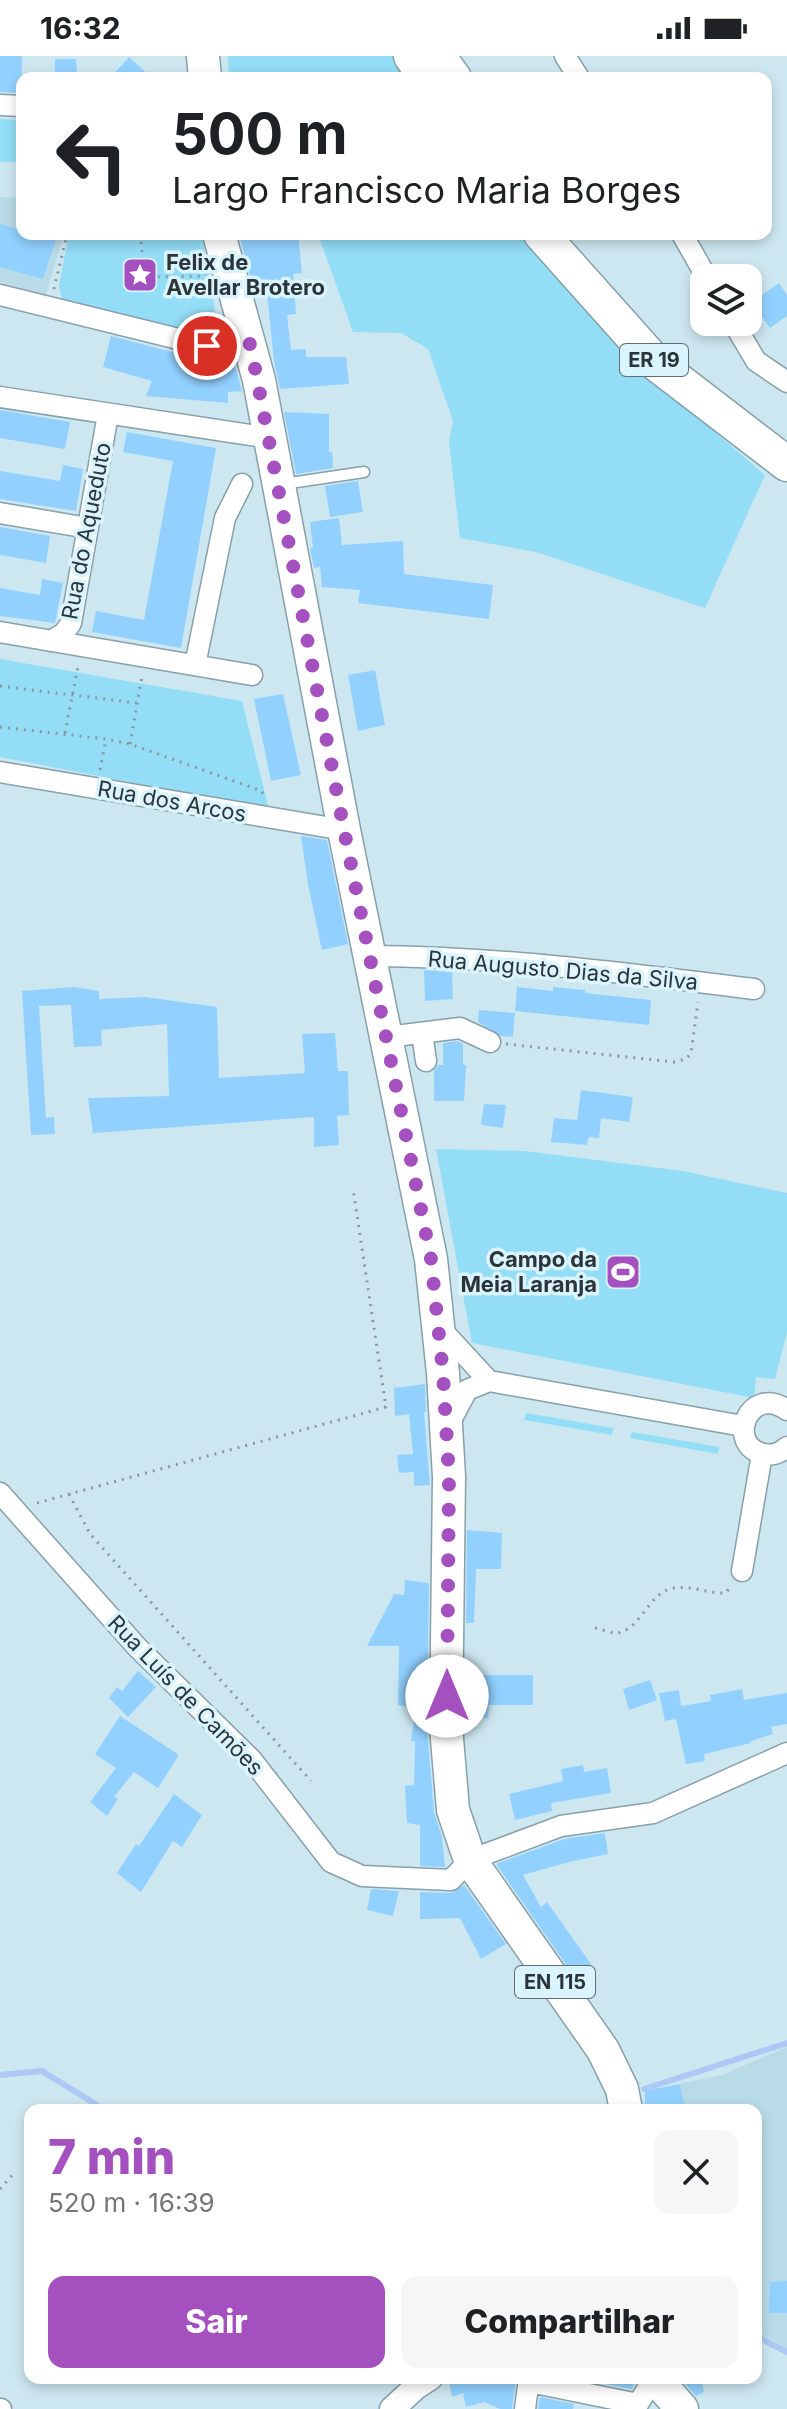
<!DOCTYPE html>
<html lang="pt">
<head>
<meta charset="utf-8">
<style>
	body { margin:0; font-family:Inter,sans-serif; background:#f6f6f6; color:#202124; height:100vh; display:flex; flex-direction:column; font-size:30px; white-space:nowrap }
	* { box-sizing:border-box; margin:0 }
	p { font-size:26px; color:#757577 }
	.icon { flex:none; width:44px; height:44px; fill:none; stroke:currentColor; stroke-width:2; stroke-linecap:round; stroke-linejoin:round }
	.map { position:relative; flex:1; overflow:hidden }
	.panel { position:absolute; left:24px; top:2048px; width:738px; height:280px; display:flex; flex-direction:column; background:#fff; border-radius:16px; box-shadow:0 4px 12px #0003 }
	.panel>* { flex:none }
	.guide { position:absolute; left:16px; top:16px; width:756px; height:168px; border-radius:16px; box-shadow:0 4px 12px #0003; background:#fff; color:#202124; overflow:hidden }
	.fabs { position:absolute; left:690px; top:208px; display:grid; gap:16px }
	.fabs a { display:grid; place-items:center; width:72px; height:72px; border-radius:16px; background:#fff; box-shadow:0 4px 12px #0003; font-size:40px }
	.pin { position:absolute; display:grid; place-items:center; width:68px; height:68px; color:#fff; margin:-34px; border:4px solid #fff; border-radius:50%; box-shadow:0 2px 8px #0007 }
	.me { position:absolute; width:88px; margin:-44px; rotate:0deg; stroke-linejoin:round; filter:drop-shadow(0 0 6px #0008) }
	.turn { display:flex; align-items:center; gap:28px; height:168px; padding:0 24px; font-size:36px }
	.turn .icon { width:104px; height:104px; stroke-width:2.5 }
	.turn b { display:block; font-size:56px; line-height:68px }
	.round { display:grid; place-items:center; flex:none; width:84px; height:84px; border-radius:16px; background:#f6f6f6 }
	.headline { display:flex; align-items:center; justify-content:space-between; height:136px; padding:0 24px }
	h1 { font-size:48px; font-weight:800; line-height:60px; color:#a550bf }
	.action { display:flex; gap:16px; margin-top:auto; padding:16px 24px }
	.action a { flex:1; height:92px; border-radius:16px; background:#a550bf; color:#fff; font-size:32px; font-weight:800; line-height:92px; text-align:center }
	.action a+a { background:#f6f6f6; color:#202124 }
	.status { display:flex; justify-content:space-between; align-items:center; height:56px; padding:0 40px; background:#fff; direction:ltr }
	.status svg { height:22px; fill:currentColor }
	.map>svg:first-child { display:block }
	.built { fill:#b8dbe7 }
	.green { fill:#93ddf6 }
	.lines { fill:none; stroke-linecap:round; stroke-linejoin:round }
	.stream { stroke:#adc8f4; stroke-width:6 }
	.building { fill:#92d1ff }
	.service-casing { stroke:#87a0a9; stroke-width:13 }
	.minor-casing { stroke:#87a0a9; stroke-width:23 }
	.tertiary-casing { stroke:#87a0a9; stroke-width:27 }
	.primary-casing { stroke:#87a0a9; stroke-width:35 }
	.trunk-casing { stroke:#87a0a9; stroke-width:37 }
	.path { stroke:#8699a0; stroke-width:3; stroke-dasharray:2 6; stroke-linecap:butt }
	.service { stroke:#fff; stroke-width:10 }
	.minor { stroke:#fff; stroke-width:20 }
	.tertiary { stroke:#fff; stroke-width:24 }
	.primary { stroke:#fff; stroke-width:32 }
	.trunk { stroke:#fff; stroke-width:34 }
	.route { stroke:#a550bf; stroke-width:14; stroke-dasharray:0 25.2 }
	.labels { text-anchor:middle; stroke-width:7; stroke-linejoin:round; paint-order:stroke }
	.shield { fill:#daf4fe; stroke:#606e74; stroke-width:2 }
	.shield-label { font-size:20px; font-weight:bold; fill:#2b3539 }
	.poi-label { font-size:22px; font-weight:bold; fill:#2b3539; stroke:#daf4fe; text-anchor:start }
	.street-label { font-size:22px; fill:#2b3539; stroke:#daf4fe }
</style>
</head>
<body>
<div class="status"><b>16:32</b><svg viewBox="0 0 49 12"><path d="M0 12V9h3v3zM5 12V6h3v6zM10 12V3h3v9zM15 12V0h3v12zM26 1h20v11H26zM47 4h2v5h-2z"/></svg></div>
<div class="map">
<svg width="787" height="2353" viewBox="0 0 787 2353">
	<rect width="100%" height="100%" fill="#cde7f1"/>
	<path class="built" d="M0,141L22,142V178H64L46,239L0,226Z
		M787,1991V2292L756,2275V2054H645V2035L722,2019Z"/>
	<path class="green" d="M228,0H400L413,22H229Z
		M0,63L22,64V106H0Z
		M69,178H202L216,260C211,270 204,275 192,276L62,243L59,230Z
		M318,178H521L597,268L686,351L765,419L705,552L536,496L460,482L449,386L453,365L428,293L401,277L353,276Z
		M0,603L242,645L269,753L0,701Z
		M436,1093L525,1095L683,1115L787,1137V1276L775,1323L756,1321L754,1342L472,1287Z
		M526,1357L613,1372L612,1379L524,1364Z
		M632,1376L719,1391L718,1398L630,1382Z"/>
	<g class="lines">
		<path class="stream" d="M0,2019L42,2015L105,2054
			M644,2033L787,1987
			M756,2280L787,2296"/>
	</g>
	<path class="building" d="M0,0H22V37L0,36Z
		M129,1L152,22H110Z
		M55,3H76L77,22H55Z
		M0,168L22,174V178H36L56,184L43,223L0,211Z
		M239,178H298L302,217L293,218L296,258L287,259L291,294L306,293V301H346L349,328L280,333L274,305L266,227L252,228Z
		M779,227L787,239V260L770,272L752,246Z
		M111,280L236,313L242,335L228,336V347L146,340L152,325L103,311Z
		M0,354L70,366L65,393L0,382Z
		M284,356L329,358V396H332L333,412L296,418Z
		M127,376L216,392L181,592L92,576L96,555L144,564L173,405L123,396Z
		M63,409L83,413L76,455L0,443V415L60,425Z
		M358,425L363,456L330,461L325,430Z
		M339,462L342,489L403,485L404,518L493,529L489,563L358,547L360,534L322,531L320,511L314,512L310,492H313L310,466Z
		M0,471L50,480L46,507L0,499Z
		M42,523L63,527L55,567L0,560V532L40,539Z
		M375,614L385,669L358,675L348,619Z
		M283,638L301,719L271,725L254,643Z
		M301,780L327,784L348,888L322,894L308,829Z
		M424,914L452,916L453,943L425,945Z
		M75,931L99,935V943L145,941L217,951L219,1022L305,1017L302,978L335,977L338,1015H348L349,1059L337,1060L339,1089L314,1091V1061L93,1077L88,1042L169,1040L167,968L101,974L102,990L74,991L71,949L39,950L46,1062L54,1061L55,1078L31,1079L22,935Z
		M517,931L553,935V931L585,934V937L651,944L649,969L515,955Z
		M479,954L515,957L513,981L501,980L478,966Z
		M458,985L463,988V1009H466L464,1045H434V1015L438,1009H443V987Z
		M581,1034L633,1041L629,1066L601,1062L599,1082L589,1081L587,1089L551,1086L554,1062L577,1064Z
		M484,1048L506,1049L503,1072L481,1069Z
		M425,1328L426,1356H424L430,1429L414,1430V1416L399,1417L397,1399L413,1398L409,1358L395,1360L394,1332Z
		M467,1474L502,1477L501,1513H476L474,1567H466Z
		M405,1524L429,1527L427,1673L434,1756L442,1781L445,1811L420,1810V1769L407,1767L405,1730L414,1729L415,1685H411L416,1652L398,1649L399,1590H367L394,1538L404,1539Z
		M138,1615L156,1631L128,1661L109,1642L117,1631L122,1635Z
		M466,1619H533V1649H489L488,1662H465Z
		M650,1624L657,1644L629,1654L623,1633Z
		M742,1633L744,1644L787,1637V1668L771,1671L773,1678L751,1685V1687L704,1698L705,1705L686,1708L676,1663L665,1665L659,1637L679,1634L681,1650L711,1645L710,1639Z
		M120,1660L179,1699L158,1732L134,1716L114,1741L118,1743L107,1760L90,1746L116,1712L95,1698Z
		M583,1709L584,1716L607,1712L611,1737L551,1747L552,1755L515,1764L509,1738L563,1725L561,1713Z
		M174,1738L202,1759L182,1791L173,1785L141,1836L117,1817L136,1788L139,1790Z
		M605,1777L608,1798L569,1806L523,1819L541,1851L547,1846L591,1908L574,1920L496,1808L564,1783Z
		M464,1829L506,1888L481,1903L460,1862L420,1863V1836L451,1837Z
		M371,1833L399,1835L393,1860L367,1854Z
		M680,2028L684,2048L645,2054V2035Z
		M787,2225V2257H769L770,2226Z
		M456,2322H516L512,2353H500L484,2346L466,2351L463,2337L452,2341L449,2325Z
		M576,2322H636L632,2333Z
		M680,2322H701L704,2336L696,2340Z
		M540,2341L574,2348L573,2353H538Z"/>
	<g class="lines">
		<defs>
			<path id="service" d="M283,428L364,416"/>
			<path id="minor" d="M565,0L579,22
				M0,49L22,50
				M682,178L707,222
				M0,239L207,290L248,280
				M733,266L756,305L787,326
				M0,341L270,382
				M0,457L88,472
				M0,576L252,619
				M51,585L64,577L71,567L108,358
				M195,609L225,462L242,428
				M0,716L344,774
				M371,900C499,901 627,917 754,933
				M422,977L426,1005
				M387,981L460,972L490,986
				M440,1272L489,1325
				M787,1354C748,1327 725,1390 764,1398C772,1400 780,1397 787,1391
				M449,1368L467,1334L489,1325L743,1370
				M0,1437L137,1591L252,1704L331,1806L362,1820L451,1824L470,1804L561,1770L653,1757L787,1697
				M742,1515L762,1398
				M530,2326L638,2348L654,2322
				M0,2353H1
				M525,2353L529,2322"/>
			<path id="tertiary" d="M392,2353L416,2331L430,2322"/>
			<path id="primary" d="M203,0L205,22
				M219,178L259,324L344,774L431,1203L443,1317L449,1421L446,1671L453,1754L470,1804L603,1994L622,2033L626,2054
				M655,2322L682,2353"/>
			<path id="trunk" d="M411,0L426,22
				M438,0L454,22
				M541,178L658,309L787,408"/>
		</defs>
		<use href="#service" class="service-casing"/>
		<use href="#minor" class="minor-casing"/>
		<use href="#tertiary" class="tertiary-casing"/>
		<use href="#primary" class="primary-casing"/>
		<use href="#trunk" class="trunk-casing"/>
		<path class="path" d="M140,178L145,221L207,220
			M54,233L67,178
			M0,630L137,647
			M0,671L106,683L130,688L262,735L264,743
			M65,677L78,610
			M130,688L142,620
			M100,714L106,683
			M506,988L674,1006L686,1003L691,997L698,946
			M69,1438L90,1478L311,1725
			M37,1447L386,1351L353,1133
			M595,1572C601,1573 608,1576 614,1577C640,1578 648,1535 674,1532C691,1529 709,1538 726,1537L730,1531
			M0,2133L13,2118"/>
		<use href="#service" class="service"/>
		<use href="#minor" class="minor"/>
		<use href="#tertiary" class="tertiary"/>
		<use href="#primary" class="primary"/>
		<use href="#trunk" class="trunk"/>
	</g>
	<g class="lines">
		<path class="route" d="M207,290L248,280L253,302L344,774L431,1203L443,1317L449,1421L447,1640"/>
	</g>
	<defs>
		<symbol id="sight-square" viewBox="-11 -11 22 22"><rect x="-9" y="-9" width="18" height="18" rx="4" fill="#a550bf" stroke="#daf4fe"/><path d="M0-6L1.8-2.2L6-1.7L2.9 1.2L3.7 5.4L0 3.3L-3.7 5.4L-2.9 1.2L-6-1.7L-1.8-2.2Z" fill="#fff"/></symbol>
		<symbol id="stadium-square" viewBox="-11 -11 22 22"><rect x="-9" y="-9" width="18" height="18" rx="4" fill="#a550bf" stroke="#daf4fe"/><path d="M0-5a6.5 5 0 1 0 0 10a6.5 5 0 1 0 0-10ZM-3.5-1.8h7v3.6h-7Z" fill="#fff"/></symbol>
	</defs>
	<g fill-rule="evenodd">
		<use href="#sight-square" x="120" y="199" width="40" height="40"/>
		<use href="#stadium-square" x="603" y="1196" width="40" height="40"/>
	</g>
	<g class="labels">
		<g class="shield">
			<rect x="620" y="288" width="68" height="32" rx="6"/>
			<rect x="515" y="1910" width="80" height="32" rx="6"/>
		</g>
		<g class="shield-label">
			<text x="654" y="311">ER 19</text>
			<text x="555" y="1933">EN 115</text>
		</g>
		<g class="poi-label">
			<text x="166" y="214">Felix de<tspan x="166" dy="25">Avellar Brotero</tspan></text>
			<text x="597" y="1211" text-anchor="end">Campo da<tspan x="597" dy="25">Meia Laranja</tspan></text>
		</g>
		<g class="street-label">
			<text transform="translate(86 475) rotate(-79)" y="8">Rua do Aqueduto</text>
			<text transform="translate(172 745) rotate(10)" y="8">Rua dos Arcos</text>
			<text transform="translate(563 914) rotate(5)" y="8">Rua Augusto Dias da Silva</text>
			<text transform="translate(186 1639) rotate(46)" y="8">Rua Luís de Camões</text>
		</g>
	</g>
</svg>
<div class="fabs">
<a><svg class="icon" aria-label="layers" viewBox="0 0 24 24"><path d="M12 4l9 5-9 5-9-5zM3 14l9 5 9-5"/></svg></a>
</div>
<div class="pin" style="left:207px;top:290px;background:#d93025"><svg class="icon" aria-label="arrive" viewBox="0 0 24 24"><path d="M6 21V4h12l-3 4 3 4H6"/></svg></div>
<svg class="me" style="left:447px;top:1640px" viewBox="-20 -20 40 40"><circle r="19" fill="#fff"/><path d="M0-13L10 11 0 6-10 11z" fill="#a550bf"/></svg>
<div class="guide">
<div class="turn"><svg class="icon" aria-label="left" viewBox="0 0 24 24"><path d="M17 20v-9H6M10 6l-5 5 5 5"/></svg><div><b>500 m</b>Largo Francisco Maria Borges</div></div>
</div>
<section class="panel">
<div class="headline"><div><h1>7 min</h1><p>520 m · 16:39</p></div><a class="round"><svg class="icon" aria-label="close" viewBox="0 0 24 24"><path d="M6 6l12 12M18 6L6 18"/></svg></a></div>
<div class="action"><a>Sair</a><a>Compartilhar</a></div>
</section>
</div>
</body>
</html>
